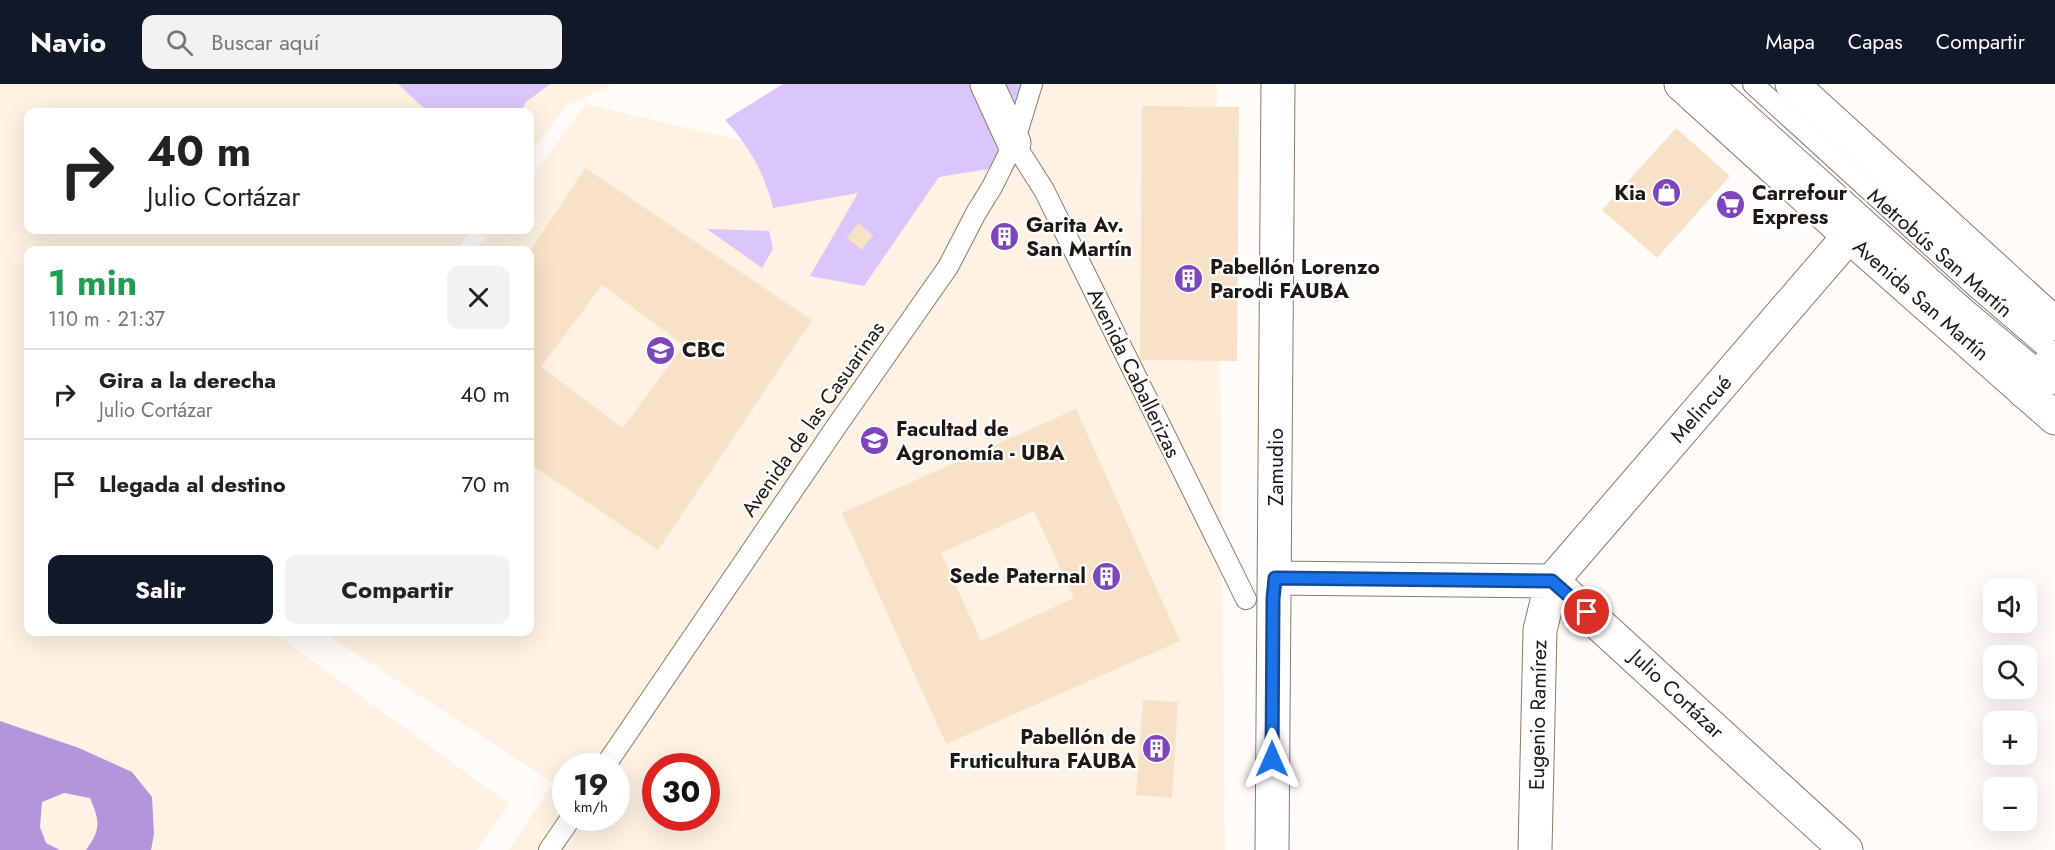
<!DOCTYPE html>
<html lang="es">
<head>
<meta charset="utf-8">
<style>
	body { margin:0; font-family:Jost,sans-serif; background:#f2f2f2; color:#222; height:100vh; display:flex; flex-direction:column; font-size:22px; white-space:nowrap }
	* { box-sizing:border-box; margin:0 }
	p { font-size:20px; color:#767676 }
	.icon { flex:none; width:33px; height:33px; fill:none; stroke:currentColor; stroke-width:2; stroke-linecap:round; stroke-linejoin:round }
	.map { position:relative; flex:1; overflow:hidden }
	.side { position:absolute; left:24px; top:162px; width:510px; height:390px; display:flex; flex-direction:column; background:#fff; border-radius:12px; box-shadow:0 6px 24px #0002 }
	.side>* { flex:none }
	.banner { position:absolute; left:24px; top:24px; width:510px; height:126px; border-radius:12px; box-shadow:0 6px 24px #0002; background:#fff; color:#222; overflow:hidden }
	.controls { position:absolute; left:1983px; top:495px; display:grid; gap:12px }
	.controls a { display:grid; place-items:center; width:54px; height:54px; border-radius:12px; background:#fff; box-shadow:0 6px 24px #0002; font-size:30px }
	.speed { position:absolute; left:552px; top:669px; display:flex; gap:12px; font-size:30px; font-weight:700; text-align:center }
	.speed>* { display:grid; place-content:center; width:78px; height:78px; border-radius:50%; background:#fff; box-shadow:0 6px 24px #0002; line-height:1 }
	.speed small { font-size:15px; font-weight:400 }
	.speed .limit { border:9px solid #d22; background:#fff; color:#111 }
	.pin { position:absolute; display:grid; place-items:center; width:51px; height:51px; color:#fff; margin:-26px; border:3px solid #fff; border-radius:50%; box-shadow:0 2px 6px #0007 }
	.me { position:absolute; width:66px; margin:-33px; rotate:0deg; stroke-linejoin:round; filter:drop-shadow(0 0 4px #0008) }
	.turn { display:flex; align-items:center; gap:21px; height:126px; padding:0 24px; font-size:27px }
	.turn .icon { width:78px; height:78px; stroke-width:2.5 }
	.turn b { display:block; font-size:42px; line-height:51px }
	.round { display:grid; place-items:center; flex:none; width:63px; height:63px; border-radius:12px; background:#f2f2f2 }
	.overview { display:flex; align-items:center; justify-content:space-between; height:102px; padding:0 24px }
	h1 { font-size:36px; font-weight:700; line-height:45px; color:#1e9e55 }
	.cta { display:flex; gap:12px; margin-top:auto; padding:12px 24px }
	.cta a { flex:1; height:69px; border-radius:12px; background:#111827; color:#fff; font-size:24px; font-weight:700; line-height:69px; text-align:center }
	.cta a+a { background:#f2f2f2; color:#222 }
	ul { padding:0; list-style:none }
	li { display:flex; align-items:center; gap:18px; height:90px; padding:0 24px; border-top:2px solid #e0e0e0 }
	li div { flex:1 }
	li b { display:block; font-size:22px }
	li em { font-style:normal }
	header { display:flex; align-items:center; gap:36px; box-sizing:border-box; height:84px; padding:0 30px; background:#111827; color:#fff }
	header strong { font-size:28px }
	nav { display:flex; gap:33px; margin-inline-start:auto; font-size:21px }
	.search { width:420px; height:54px; background:#f2f2f2; display:flex; align-items:center; gap:15px; box-sizing:border-box; padding:0 21px; border-radius:12px; color:#767676; font-size:22px }
	.map>svg:first-child { display:block }
	.built { fill:#fef2e4; fill-rule:evenodd }
	.green { fill:#dbc6fb }
	.water { fill:#b295db }
	.building { fill:#f7e1c7; fill-rule:evenodd }
	.lines { fill:none; stroke-linecap:round; stroke-linejoin:round }
	.lane-casing { stroke:#877b6c; stroke-width:22 }
	.street-casing { stroke:#877b6c; stroke-width:35 }
	.primary-casing { stroke:#877b6c; stroke-width:35 }
	.lane { stroke:#fff; stroke-width:20 }
	.street { stroke:#fff; stroke-width:33 }
	.primary { stroke:#fff; stroke-width:33 }
	.route-casing { stroke:#114b97; stroke-width:15 }
	.route { stroke:#1a73e8; stroke-width:10 }
	.labels { text-anchor:middle; stroke-width:4.5; stroke-linejoin:round; paint-order:stroke }
	.poi-label { font-size:21px; font-weight:bold; fill:#1e1913; stroke:#fff; text-anchor:start }
	.street-label { font-size:21px; fill:#1e1913; stroke:#fff }
</style>
</head>
<body>
<header>
<strong>Navio</strong>
<div class="search"><svg class="icon" aria-label="search" viewBox="0 0 24 24"><circle cx="10" cy="10" r="6"/><path d="M15 15l6 6"/></svg>Buscar aquí</div>
<nav><a>Mapa</a><a>Capas</a><a>Compartir</a></nav>
</header>
<div class="map">
<svg width="2055" height="766" viewBox="0 0 2055 766">
	<rect width="100%" height="100%" fill="#fefbf8"/>
	<path class="built" d="M0,0H615L567,21L530,70V28H28V146H472L456,166H28V548H273L509,720L477,766H0Z
		M927,0H1217L1225,766H509L553,699L323,548H530V166H475L491,146H530V95L586,20L917,98ZM566,682H616V734H566ZM656,682H706V734H656Z"/>
	<path class="green" d="M398,0H550L526,18L521,28H428Z
		M783,0H1032L1001,83L939,93L864,202L810,192L858,109L773,124C765,91 749,61 725,36Z
		M707,145L769,147L773,165L762,184Z"/>
	<path class="water" d="M0,637L79,664L132,688L152,713L154,750L151,766H86C101,745 100,737 90,714L64,709L42,718L40,743L46,759L60,766H0Z"/>
	<path class="building" d="M1142,22L1239,23L1237,277L1140,276Z
		M1676,44L1730,92L1657,174L1602,126Z
		M585,84L812,236L658,466L530,380V167ZM602,201L684,261L623,344L541,283Z
		M858,139L873,151L862,166L847,154Z
		M1001,140L1018,149L1009,165L992,156Z
		M1076,325L1180,557L946,660L842,429ZM1034,427L1074,514L981,557L941,469Z
		M1143,616L1178,618L1172,714L1136,711Z"/>
	<g class="lines">
		<defs>
			<path id="lane" d="M1715,0L1964,224L2055,300
				M1753,0L1979,206L2055,271
				M1014,59L1044,106L1246,515
				M605,682L838,340L948,183L976,129L992,103L1014,59L1032,0
				M549,766L571,734"/>
			<path id="street" d="M987,0L1014,59
				M2025,308L2055,274
				M1275,494L1552,497L1846,766
				M1272,766L1278,0
				M1535,766L1540,546L1552,497L1849,152"/>
			<path id="primary" d="M1681,0L1849,152L2055,334
				M1792,0L2055,240"/>
		</defs>
		<use href="#lane" class="lane-casing"/>
		<use href="#street" class="street-casing"/>
		<use href="#primary" class="primary-casing"/>
		<use href="#lane" class="lane"/>
		<use href="#street" class="street"/>
		<use href="#primary" class="primary"/>
	</g>
	<g class="lines">
		<defs>
			<path id="route" d="M1272,675L1273,515L1275,494L1552,497L1587,528"/>
		</defs>
		<use href="#route" class="route-casing"/>
		<use href="#route" class="route"/>
	</g>
	<defs>
		<symbol id="shop-disc" viewBox="-11 -11 22 22"><circle r="9.5" fill="#7e46bc" stroke="#fff"/><path d="M-5-2.5h2.3a2.7 3.5 0 0 1 5.4 0H5L5.5 6h-11ZM-1.5-2.5h3a1.5 2.3 0 0 0-3 0Z" fill="#fff"/></symbol>
		<symbol id="supermarket-disc" viewBox="-11 -11 22 22"><circle r="9.5" fill="#7e46bc" stroke="#fff"/><path d="M-6-5.5h2.5l.6 2H6L4.5 2H-2.5L-4.4-4H-6ZM-1.5 3.2a1.3 1.3 0 1 0 .1 0ZM3 3.2a1.3 1.3 0 1 0 .1 0Z" fill="#fff"/></symbol>
		<symbol id="building-disc" viewBox="-11 -11 22 22"><circle r="9.5" fill="#7e46bc" stroke="#fff"/><path d="M-4-6H4V6H1V3H-1V6H-4ZM-2.5-4.3h1.7v1.8h-1.7ZM.8-4.3h1.7v1.8H.8ZM-2.5-1h1.7V.8h-1.7ZM.8-1h1.7V.8H.8Z" fill="#fff"/></symbol>
		<symbol id="university-disc" viewBox="-11 -11 22 22"><circle r="9.5" fill="#7e46bc" stroke="#fff"/><path d="M0-5L7-2L0 1L-7-2ZM-4 1L0 2.5L4 1V4Q0 6-4 4Z" fill="#fff"/></symbol>
	</defs>
	<g fill-rule="evenodd">
		<use href="#shop-disc" x="1650" y="92" width="33" height="33"/>
		<use href="#supermarket-disc" x="1714" y="104" width="33" height="33"/>
		<use href="#building-disc" x="988" y="136" width="33" height="33"/>
		<use href="#building-disc" x="1172" y="178" width="33" height="33"/>
		<use href="#university-disc" x="644" y="250" width="33" height="33"/>
		<use href="#university-disc" x="858" y="340" width="33" height="33"/>
		<use href="#building-disc" x="1090" y="476" width="33" height="33"/>
		<use href="#building-disc" x="1140" y="648" width="33" height="33"/>
	</g>
	<g class="labels">
		<g class="poi-label">
			<text x="1646" y="116" text-anchor="end">Kia</text>
			<text x="1752" y="116">Carrefour<tspan x="1752" dy="24">Express</tspan></text>
			<text x="1026" y="148">Garita Av.<tspan x="1026" dy="24">San Martín</tspan></text>
			<text x="1210" y="190">Pabellón Lorenzo<tspan x="1210" dy="24">Parodi FAUBA</tspan></text>
			<text x="682" y="273">CBC</text>
			<text x="896" y="352">Facultad de<tspan x="896" dy="24">Agronomía - UBA</tspan></text>
			<text x="1086" y="499" text-anchor="end">Sede Paternal</text>
			<text x="1136" y="660" text-anchor="end">Pabellón de<tspan x="1136" dy="24">Fruticultura FAUBA</tspan></text>
		</g>
		<g class="street-label">
			<text transform="translate(1940 169) rotate(41)" y="7">Metrobús San Martín</text>
			<text transform="translate(1921 216) rotate(41)" y="7">Avenida San Martín</text>
			<text transform="translate(1134 289) rotate(64)" y="7">Avenida Caballerizas</text>
			<text transform="translate(1701 325) rotate(-49)" y="7">Melincué</text>
			<text transform="translate(813 335) rotate(-55)" y="7">Avenida de las Casuarinas</text>
			<text transform="translate(1276 383) rotate(-90)" y="7">Zamudio</text>
			<text transform="translate(1677 610) rotate(43)" y="7">Julio Cortázar</text>
			<text transform="translate(1538 631) rotate(-89)" y="7">Eugenio Ramírez</text>
		</g>
	</g>
</svg>
<div class="controls">
<a><svg class="icon" aria-label="sound" viewBox="0 0 24 24"><path d="M4 9h4l5-4v14l-5-4H4zM17 9q2 3 0 6"/></svg></a>
<a><svg class="icon" aria-label="search" viewBox="0 0 24 24"><circle cx="10" cy="10" r="6"/><path d="M15 15l6 6"/></svg></a>
<a>+</a>
<a>−</a>
</div>
<div class="speed"><div>19<small>km/h</small></div><div class="limit">30</div></div>
<div class="pin" style="left:1587px;top:528px;background:#d93025"><svg class="icon" aria-label="arrive" viewBox="0 0 24 24"><path d="M6 21V4h12l-3 4 3 4H6"/></svg></div>
<svg class="me" style="left:1272px;top:675px" viewBox="-20 -20 40 40"><path d="M0-17L14 15 0 8-14 15z" fill="#1a73e8" stroke="#fff" stroke-width="4"/></svg>
<div class="banner">
<div class="turn"><svg class="icon" aria-label="right" viewBox="0 0 24 24"><path d="M7 20v-9h11M14 6l5 5-5 5"/></svg><div><b>40 m</b>Julio Cortázar</div></div>
</div>
<section class="side">
<div class="overview"><div><h1>1 min</h1><p>110 m · 21:37</p></div><a class="round"><svg class="icon" aria-label="close" viewBox="0 0 24 24"><path d="M6 6l12 12M18 6L6 18"/></svg></a></div>
<ul>
<li><svg class="icon" aria-label="right" viewBox="0 0 24 24"><path d="M7 20v-9h11M14 6l5 5-5 5"/></svg><div><b>Gira a la derecha</b><p>Julio Cortázar</p></div><em>40 m</em></li>
<li><svg class="icon" aria-label="arrive" viewBox="0 0 24 24"><path d="M6 21V4h12l-3 4 3 4H6"/></svg><div><b>Llegada al destino</b></div><em>70 m</em></li>
</ul>
<div class="cta"><a>Salir</a><a>Compartir</a></div>
</section>
</div>
</body>
</html>
